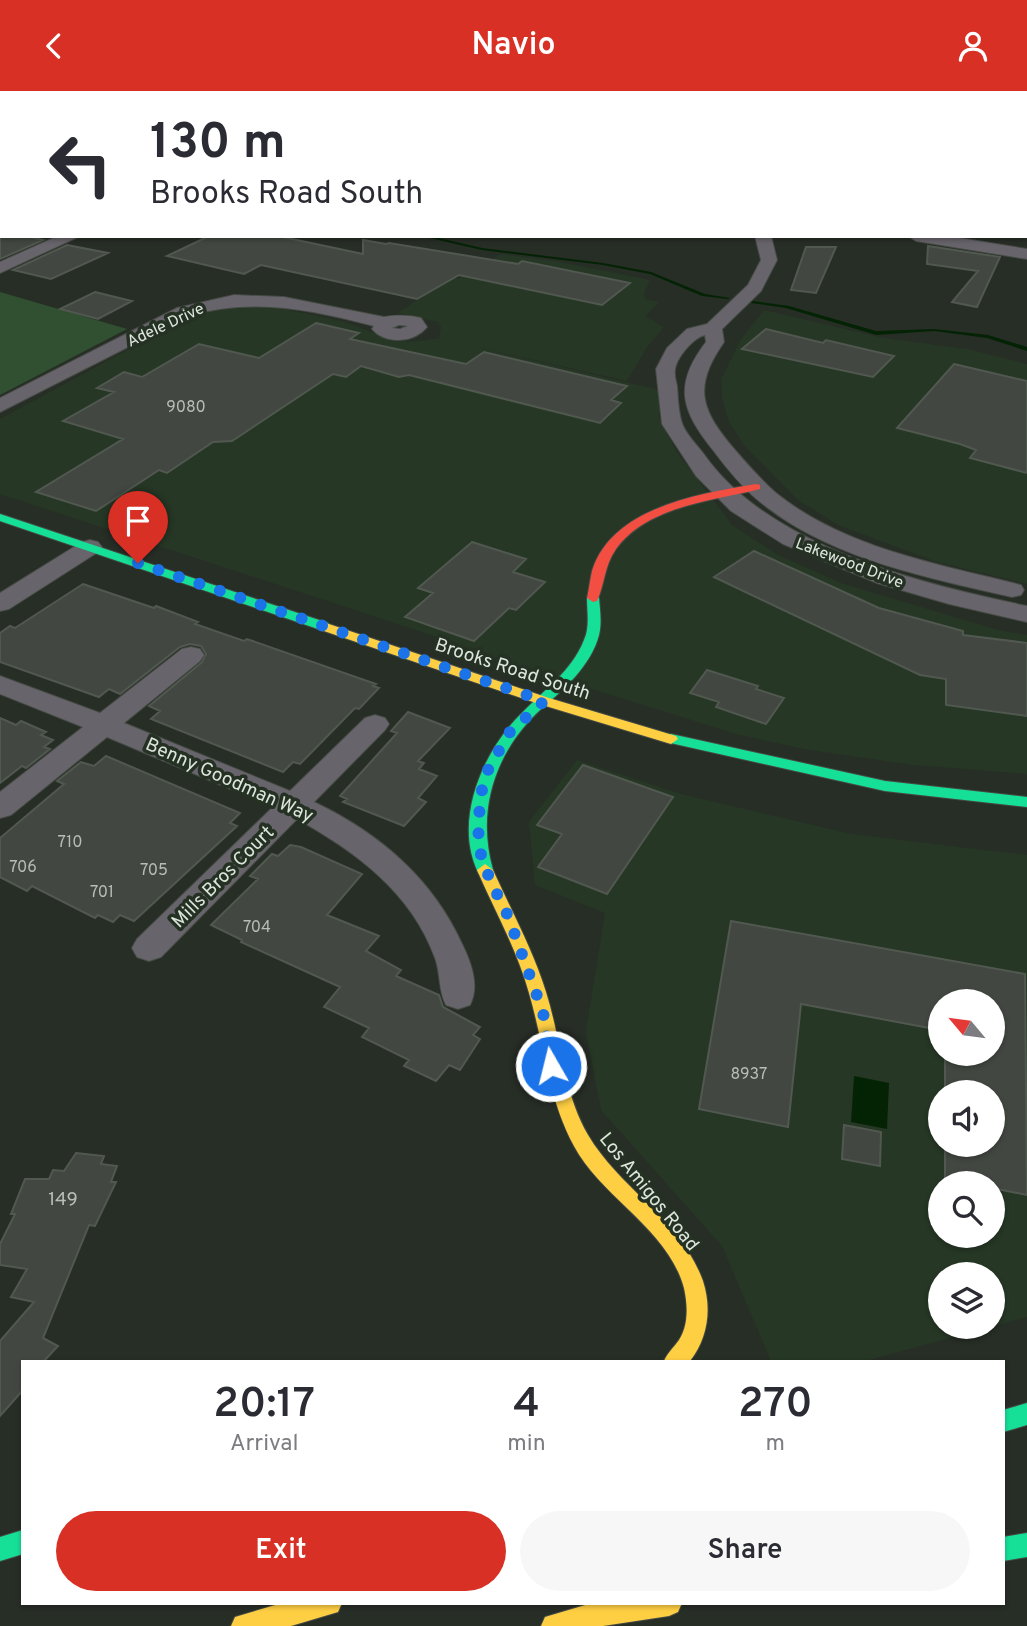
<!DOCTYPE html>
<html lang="en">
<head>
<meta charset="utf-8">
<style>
	body { margin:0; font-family:Overpass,sans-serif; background:#f7f7f7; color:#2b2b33; height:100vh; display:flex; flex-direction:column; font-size:26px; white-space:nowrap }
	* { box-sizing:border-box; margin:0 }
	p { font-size:23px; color:#7c7c81 }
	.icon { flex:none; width:38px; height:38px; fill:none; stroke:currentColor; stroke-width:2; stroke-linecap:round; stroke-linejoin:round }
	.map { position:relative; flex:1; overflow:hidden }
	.panel { position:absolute; left:21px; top:1269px; width:984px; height:245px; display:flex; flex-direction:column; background:#fff; border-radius:0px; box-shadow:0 2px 5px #0004 }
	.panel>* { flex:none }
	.top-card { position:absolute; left:0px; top:0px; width:1027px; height:147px; box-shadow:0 2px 5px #0004; background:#fff; color:#2b2b33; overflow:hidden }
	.needle { width:46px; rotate:299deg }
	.tools { position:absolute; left:928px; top:898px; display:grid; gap:14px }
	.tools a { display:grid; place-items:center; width:77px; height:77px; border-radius:50%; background:#fff; box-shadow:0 2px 5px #0004; font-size:35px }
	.pin { position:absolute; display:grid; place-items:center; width:60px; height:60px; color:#fff; margin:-72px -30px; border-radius:50% 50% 50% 0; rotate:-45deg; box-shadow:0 0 7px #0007 }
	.pin .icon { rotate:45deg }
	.me { position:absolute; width:77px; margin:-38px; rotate:352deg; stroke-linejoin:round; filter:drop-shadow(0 0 5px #0008) }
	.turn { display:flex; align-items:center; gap:24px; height:147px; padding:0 35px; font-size:32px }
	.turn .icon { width:91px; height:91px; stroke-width:2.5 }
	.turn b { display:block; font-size:49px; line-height:60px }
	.eta { display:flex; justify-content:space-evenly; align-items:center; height:119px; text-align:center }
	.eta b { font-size:42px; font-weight:600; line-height:49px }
	.cta { display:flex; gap:14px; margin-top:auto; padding:14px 35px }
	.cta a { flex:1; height:80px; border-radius:42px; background:#d93025; color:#fff; font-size:28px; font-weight:600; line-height:80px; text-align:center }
	.cta a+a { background:#f7f7f7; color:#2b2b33 }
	header { display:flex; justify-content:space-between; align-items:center; height:91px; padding:0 35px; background:#d93025; color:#fff; font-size:32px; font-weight:600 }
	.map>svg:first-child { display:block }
	.built { fill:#263725; fill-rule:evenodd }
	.green { fill:#315031 }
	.water { fill:#042305 }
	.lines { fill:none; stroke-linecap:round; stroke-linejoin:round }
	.stream { fill:#042305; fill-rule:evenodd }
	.building { fill:#424841; stroke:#515850; stroke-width:2 }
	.street-casing { stroke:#454b44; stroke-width:2 }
	.fast-casing { stroke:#454b44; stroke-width:2 }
	.slow-casing { stroke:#454b44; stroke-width:2 }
	.jam-casing { stroke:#454b44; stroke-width:2 }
	.street { fill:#68646b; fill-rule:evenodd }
	.fast { fill:#16e098; fill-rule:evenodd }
	.slow { fill:#ffcf43; fill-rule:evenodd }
	.jam { fill:#f24e42; fill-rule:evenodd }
	.route { stroke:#1a73e8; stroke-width:12; stroke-dasharray:0 21.6 }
	.labels { text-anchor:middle; stroke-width:7; stroke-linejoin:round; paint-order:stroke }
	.far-street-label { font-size:16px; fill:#dde6dd; stroke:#243123 }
	.number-label { font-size:16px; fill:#b6beb6 }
	.street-label { font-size:19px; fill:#dde6dd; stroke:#243123 }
	.near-number-label { font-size:19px; fill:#b6beb6 }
</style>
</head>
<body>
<header><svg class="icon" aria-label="back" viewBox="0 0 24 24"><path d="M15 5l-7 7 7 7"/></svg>Navio<svg class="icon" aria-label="person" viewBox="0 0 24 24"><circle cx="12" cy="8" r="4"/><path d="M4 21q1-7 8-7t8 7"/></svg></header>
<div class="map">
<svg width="1027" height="1535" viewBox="0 0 1027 1535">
	<rect width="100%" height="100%" fill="#272e26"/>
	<path class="built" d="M501,163L555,170L650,189L644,202L645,208L659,211L645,225L664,236L647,256L627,290L459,252L660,299L659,327L676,360L732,434L778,464L841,492L998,539L1027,544V683L913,674L804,658L736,643L506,571L453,551L0,403V328L188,226L226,216L266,214L345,231L387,247L407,251L429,249L439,247L441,236L438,231L397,222L452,187L457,188Z
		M764,219L883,247L967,258L1027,273V493L934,470L838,434L798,409L773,384L744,354L729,331L722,306L721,288L741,248Z
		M577,669L681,703L851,743L1027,764V1226L865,1270H771L722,1155L601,1019L586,940L605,822L535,794L529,731ZM940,910H992V962H940ZM940,1001H992V1054H940ZM940,1092H992V1144H940ZM940,1183H992V1236H940Z"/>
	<path class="green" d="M0,201L127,238L0,304Z"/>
	<path class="water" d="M854,985L889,992L887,1038L851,1031Z"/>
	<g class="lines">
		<path class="stream" d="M0,41H2V43H0Z
			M421,145H430L482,157L603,172L651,181L705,203L730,207L728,208L702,205L650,183L603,174L482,159Z
			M753,210L789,215L876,240L934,238L988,244L1027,256V260L987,247L934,240L876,244L786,217L751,212V211Z"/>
	</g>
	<path class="building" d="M0,145H26L43,149L0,168Z
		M209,145H278L363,163V149L386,153L389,152L518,173L522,170L630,192L602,214L459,184L417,208L261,174L244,183L167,165Z
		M67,154L108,162L51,188L13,179Z
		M928,155L1000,166L977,216L952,211L978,180L927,173Z
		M806,156H836L816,202L791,199Z
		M95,201L132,210L98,228L60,218Z
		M316,232L359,242L350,248L466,273L484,261L627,295L611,309L621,312L600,332L409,284L399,286L361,275L346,286L333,283L232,350L213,351L167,382L159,379L96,420L36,401L123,348L63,330L114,301L97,297L124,281L142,286L199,253L259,267Z
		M766,238L823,252L826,249L894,265L873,286L742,258Z
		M954,273L1027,290V382L970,367L976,359L960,353L897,337Z
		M472,451L526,468L513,481L545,491L516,519L509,517L474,550L405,526L433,502L418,497Z
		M754,460L879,517L963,540V544L1027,552V625L946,614V588L920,584L714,486Z
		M83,493L154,517L156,515L198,531L195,533L244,550L247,548L376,593L373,595L379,597L359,618L355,617L300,673L293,671L283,681L151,628L160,620L149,615L202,571L206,563L201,555L190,553L180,556L120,603L109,598L99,606L0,571V542L10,535L15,537Z
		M707,579L758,595L756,598L784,607L766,633L716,616L719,611L690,602Z
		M408,621L450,637L418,670L424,672L419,678L437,685L418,707L426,711L404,735L343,711L347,708L340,705L397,642L391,640Z
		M0,627L16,634L21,630L46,641L41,644L53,649L44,656L50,658L26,677L22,675L0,692Z
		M106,665L240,722L230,732L237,735L134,830L120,824L113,831L98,824L95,827L32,795L27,800L0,786V747L64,693L57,690L81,671L94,675Z
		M583,674L673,706L607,803L538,776L562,743L537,734Z
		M290,754L301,756L362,783L327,824L379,845L366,860L401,879L396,885L439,904L443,916L480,936L473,944L480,948L460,979L449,974L436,990L404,975L409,969L362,946L369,937L324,916L340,896L241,851L242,849L211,834L258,788L250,785L272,763L278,765Z
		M731,830L1025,883L1027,1104L992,1097V1092H968L945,1087V1054H992V1001H945V962H992V910H940V939L801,913L788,1036L699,1018Z
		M844,1034L881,1041L880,1075L842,1068Z
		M76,1062L104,1065L101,1073L117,1075L111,1091H116L95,1135L89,1134L43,1247L58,1255L44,1270H23V1299L0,1325V1250L34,1211L11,1206L27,1178L0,1174V1153L15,1123H11L25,1088H49L53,1079L64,1080Z"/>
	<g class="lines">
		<defs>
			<path id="street" d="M35,0H50L51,2H36Z
				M621,0H643L644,2H622Z
				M818,0H830V2H818Z
				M1026,34H1027V43L1026,42Z
				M0,99H2L0,108Z
				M58,145H80L0,182V171Z
				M755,145H771L777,169L761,200L722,238L724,251C692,297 701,319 735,359C748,374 761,389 776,402C844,457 938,473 1021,494L1024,499L1021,504L1012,506C929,487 832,468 764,414C744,399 728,379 713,359C681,319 673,294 706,251L705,244C693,247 676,267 675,279C674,284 676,290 677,295C678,306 678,320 682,332C685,342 696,353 703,362C768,456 921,493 1027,515V531L949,513L877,492L783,453L731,420L696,385L662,333L656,278L667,257L687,238L707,233L748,194L761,169Z
				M908,145H947L1027,158V168L916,150Z
				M234,204L284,206L384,226C397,224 408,224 421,227L427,236C414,252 386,254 372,238L374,235C312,219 252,206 189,225L0,321V307L177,217ZM399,234L408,235L400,238L392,237Z
				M90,449L98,451L102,456L98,461L9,518L0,520V502L82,451Z
				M191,556L200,558L204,564L200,570L124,632L290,700L365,627L375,624L385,627L389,633L385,639L314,711C379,742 432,787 462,853C471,871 480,895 470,914L458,918L446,914C438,899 441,883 435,867C411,801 356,761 297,728L161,866L149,870L137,866L132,857L137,848L273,716L107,646L11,724L0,727V701L83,636L0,603V585L100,622L182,558Z"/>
			<path id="fast" d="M0,423L328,532L329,535L328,538H318L0,430Z
				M593,503L599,507C600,519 602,532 599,544C591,575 563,599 540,619C495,661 476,719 493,779L485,785L479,783C452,731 483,659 522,622C544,599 572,580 584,549C590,536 587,521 587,507Z
				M671,643L885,690L1027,706V716L885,700L666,651L664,648Z
				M1027,1312V1334L1003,1341V1319Z
				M23,1439V1463L0,1470V1446Z
				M1027,1442V1466L1003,1470V1446Z"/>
			<path id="slow" d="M323,531L549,607L676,645L678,648L671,653L539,613L318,538V532Z
				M485,773L493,779C511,819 533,859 546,901C561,948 563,1001 588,1044C620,1098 681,1129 703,1190C712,1218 708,1247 690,1270H664C667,1263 671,1259 676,1253C689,1238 688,1215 684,1197C668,1138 602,1107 574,1055C548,1007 544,953 529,902C517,859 495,820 477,779Z
				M282,1512H342L338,1521L291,1535H231L235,1526Z
				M592,1512H682L678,1521L669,1525L603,1535H541L545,1526Z"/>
			<path id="jam" d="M756,393L760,394V398C712,410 647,415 616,458C604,475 605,493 597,510L593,511L587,507C589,498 590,489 592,480C612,416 699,403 756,393Z"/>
		</defs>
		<use href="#street" class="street-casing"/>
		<use href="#fast" class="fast-casing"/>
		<use href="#slow" class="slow-casing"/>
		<use href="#jam" class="jam-casing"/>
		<use href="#street" class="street"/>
		<use href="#fast" class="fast"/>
		<use href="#slow" class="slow"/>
		<use href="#jam" class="jam"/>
	</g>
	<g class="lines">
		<path class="route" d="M138,472L544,610L509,642L488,679L480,706L478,755L490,789L508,825L543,921L551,975"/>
	</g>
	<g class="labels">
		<g class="far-street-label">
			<text transform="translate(165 233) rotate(-25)" y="6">Adele Drive</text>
			<text transform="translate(850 471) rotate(21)" y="6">Lakewood Drive</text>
		</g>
		<g class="number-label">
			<text x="186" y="321">9080</text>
			<text x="70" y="756">710</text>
			<text x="23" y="781">706</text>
			<text x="154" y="784">705</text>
			<text x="102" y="806">701</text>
			<text x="257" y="841">704</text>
			<text x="749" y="988">8937</text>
		</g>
		<g class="street-label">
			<text transform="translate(513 577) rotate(18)" y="7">Brooks Road South</text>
			<text transform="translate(230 688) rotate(24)" y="7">Benny Goodman Way</text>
			<text transform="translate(222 785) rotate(-45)" y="7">Mills Bros Court</text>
			<text transform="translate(650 1100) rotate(51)" y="7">Los Amigos Road</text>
		</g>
		<g class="near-number-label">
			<text x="63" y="1114">149</text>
		</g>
	</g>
</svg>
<div class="tools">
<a><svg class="needle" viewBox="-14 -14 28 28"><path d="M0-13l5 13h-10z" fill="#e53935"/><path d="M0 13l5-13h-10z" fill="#7c7c81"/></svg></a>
<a><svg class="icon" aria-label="sound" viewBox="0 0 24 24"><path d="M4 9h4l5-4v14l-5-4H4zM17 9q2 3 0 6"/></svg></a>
<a><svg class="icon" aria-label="search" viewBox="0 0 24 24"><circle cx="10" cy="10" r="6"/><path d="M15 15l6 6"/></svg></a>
<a><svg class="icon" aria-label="layers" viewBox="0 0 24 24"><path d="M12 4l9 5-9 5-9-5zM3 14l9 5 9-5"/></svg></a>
</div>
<div class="pin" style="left:138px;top:472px;background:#d93025"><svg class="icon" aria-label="arrive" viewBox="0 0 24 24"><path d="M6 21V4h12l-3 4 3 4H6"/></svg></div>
<svg class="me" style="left:551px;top:975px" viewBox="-20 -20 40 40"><circle r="17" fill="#1a73e8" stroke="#fff" stroke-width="3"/><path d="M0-11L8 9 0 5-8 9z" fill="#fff"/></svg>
<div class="top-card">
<div class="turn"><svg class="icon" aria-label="left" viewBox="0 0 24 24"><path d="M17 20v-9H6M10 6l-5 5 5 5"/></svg><div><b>130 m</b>Brooks Road South</div></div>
</div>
<section class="panel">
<div class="eta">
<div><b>20:17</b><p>Arrival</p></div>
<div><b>4</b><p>min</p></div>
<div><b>270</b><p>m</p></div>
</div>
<div class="cta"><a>Exit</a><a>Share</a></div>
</section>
</div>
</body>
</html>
